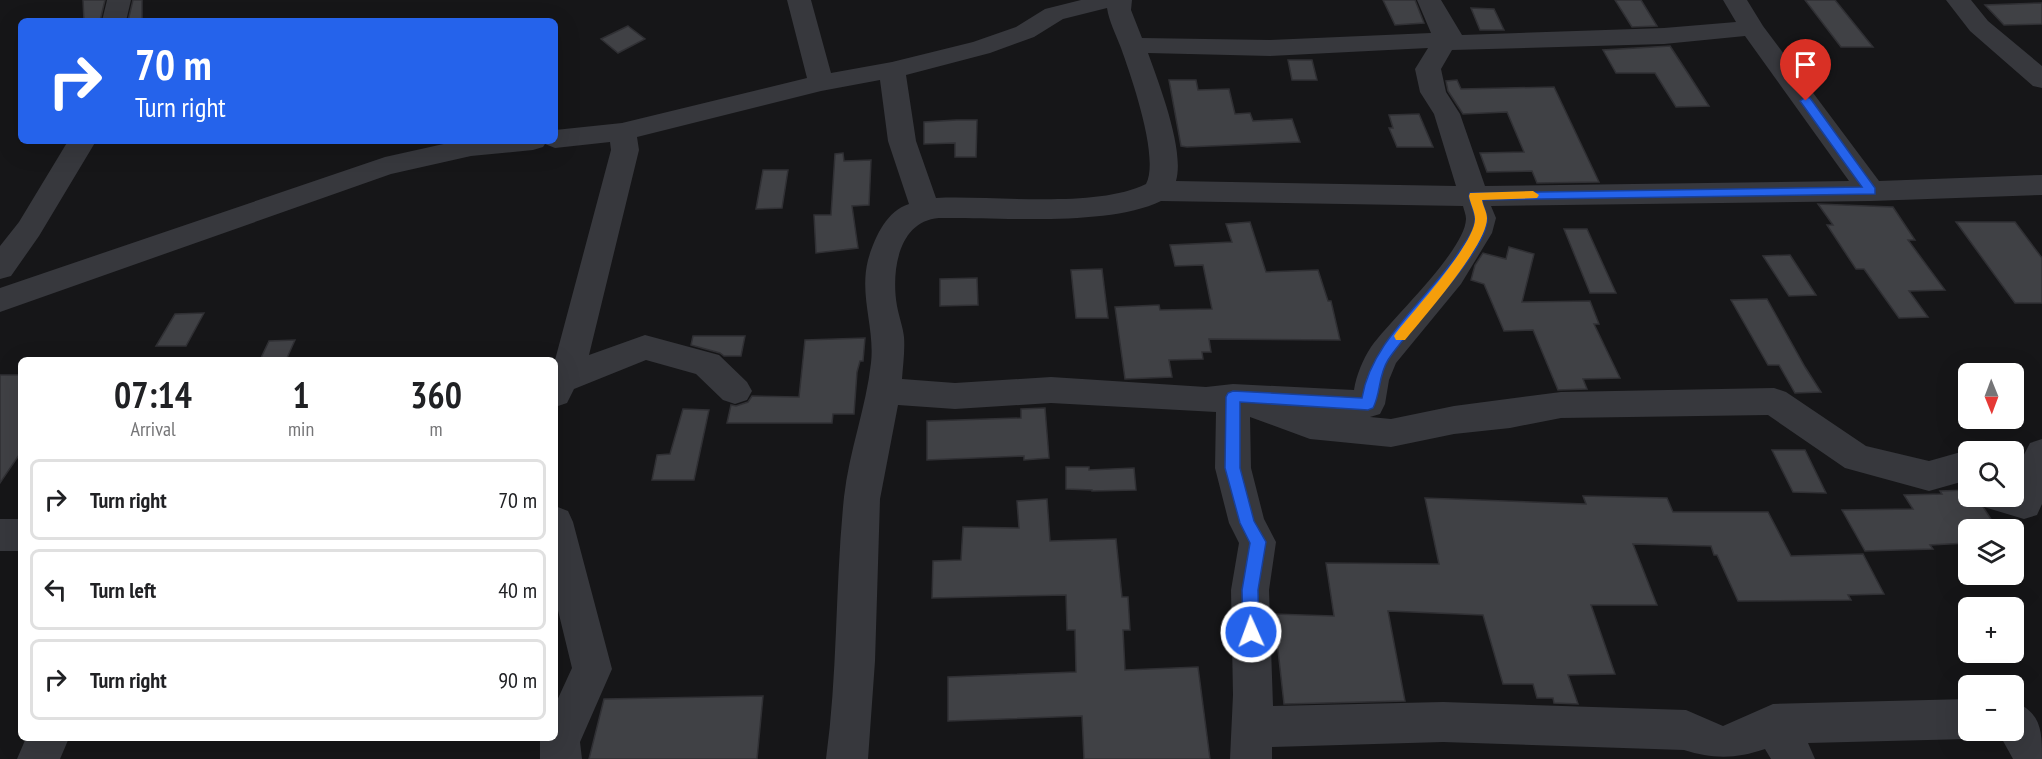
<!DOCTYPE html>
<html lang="en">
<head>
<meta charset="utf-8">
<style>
	body { margin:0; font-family:"PT Sans Narrow",sans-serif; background:#f6f6f6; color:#202124; height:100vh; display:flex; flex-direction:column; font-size:22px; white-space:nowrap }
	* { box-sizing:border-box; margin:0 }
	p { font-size:20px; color:#757577 }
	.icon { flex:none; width:33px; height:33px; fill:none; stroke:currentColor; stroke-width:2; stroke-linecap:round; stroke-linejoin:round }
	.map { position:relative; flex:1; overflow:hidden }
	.drawer { position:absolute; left:18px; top:357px; width:540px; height:384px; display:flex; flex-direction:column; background:#fff; border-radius:9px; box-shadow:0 6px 24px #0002 }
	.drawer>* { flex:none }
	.banner { position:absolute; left:18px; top:18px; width:540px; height:126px; border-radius:9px; box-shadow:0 6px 24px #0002; background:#2563eb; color:#fff; overflow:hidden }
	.needle { width:39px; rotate:179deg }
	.buttons { position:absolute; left:1958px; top:363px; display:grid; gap:12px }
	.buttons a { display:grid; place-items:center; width:66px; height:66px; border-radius:9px; background:#fff; box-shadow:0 6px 24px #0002; font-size:30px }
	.pin { position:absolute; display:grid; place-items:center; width:51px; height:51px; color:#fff; margin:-62px -26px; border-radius:50% 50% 50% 0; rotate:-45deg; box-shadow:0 0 6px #0007 }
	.pin .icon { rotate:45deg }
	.me { position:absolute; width:66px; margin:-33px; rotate:358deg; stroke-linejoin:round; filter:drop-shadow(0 0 4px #0008) }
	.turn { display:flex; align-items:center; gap:21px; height:126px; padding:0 18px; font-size:27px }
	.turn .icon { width:78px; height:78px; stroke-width:2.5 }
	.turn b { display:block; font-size:42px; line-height:51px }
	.eta { display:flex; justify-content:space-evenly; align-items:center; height:102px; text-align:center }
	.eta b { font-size:36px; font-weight:700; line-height:42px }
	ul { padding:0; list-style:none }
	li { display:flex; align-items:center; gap:18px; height:81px; margin:0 12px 9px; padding:0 6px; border:3px solid #e0e0e0; border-radius:9px }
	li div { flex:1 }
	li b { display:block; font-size:22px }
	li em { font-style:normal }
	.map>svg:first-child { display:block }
	.building { fill:#404145; stroke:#303034; stroke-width:1.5 }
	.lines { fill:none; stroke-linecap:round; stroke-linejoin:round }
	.minor { fill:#37383d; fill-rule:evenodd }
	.route { fill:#2563eb; stroke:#184099; stroke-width:1.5 }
	.slow { fill:#f59e0b }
</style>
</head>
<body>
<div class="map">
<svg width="2042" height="759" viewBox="0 0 2042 759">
	<rect width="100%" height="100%" fill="#161618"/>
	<path class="building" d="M83,0H105L100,21H84Z
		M133,0H142V21H128Z
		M1383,0H1415L1424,23L1395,25Z
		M1615,0H1641L1657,26L1632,27Z
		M1805,0H1835L1873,47H1841Z
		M2042,3V24L2004,25L1985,5Z
		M1471,8L1494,9L1504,30H1480Z
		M628,26L645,39L618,53L601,39Z
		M1670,46L1689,75L1709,106L1676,107L1655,73H1616L1603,50Z
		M1288,60H1312L1317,80H1292Z
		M1169,80H1196L1198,90L1229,89L1235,114L1250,113L1253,121L1292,119L1300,142L1187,147L1181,146Z
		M1457,80L1461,89L1554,87L1599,182L1537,183L1532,171L1487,172L1480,153L1524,152L1507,112L1463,114L1448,91L1446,81Z
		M1419,114L1433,147H1397L1389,128H1393L1389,115Z
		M956,120H977L976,157H955V143L924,144V122Z
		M843,153L844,161L871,160L869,205L852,206L858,248L816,253L814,215H831L835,154Z
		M763,170H788L782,208L756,209Z
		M1818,204L1893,207L1915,240H1908L1945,290L1909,291L1928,317L1899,318L1864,269H1856L1827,225H1833Z
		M1250,222L1266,272L1318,270L1328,301H1331L1340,340L1209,339L1211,352H1202L1203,359L1169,360L1172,377L1125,379L1115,307L1159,305L1160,310L1212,309L1203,265L1175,266L1170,245L1232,242L1226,224Z
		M1956,222H2015L2042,258V303H2015Z
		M1564,229H1587L1616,293H1590Z
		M1509,247L1534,254L1522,302L1590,301L1599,324H1594L1620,378L1583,379L1587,389L1558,390L1533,330L1504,331L1484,284L1471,280L1475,265L1483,253L1506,259Z
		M1790,255L1816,295L1789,296L1763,256Z
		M1102,269L1108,318H1076L1071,270Z
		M977,278L978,305L940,306V279Z
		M1767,299L1805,367L1821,392L1795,393L1779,365H1768L1731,300Z
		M204,313L186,346H156L175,314Z
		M693,336H745L741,356H724L720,353L691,345Z
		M865,338L863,361H860L857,372L854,414H833L832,423H727L731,405L736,406L748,402L752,396L799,397L805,340Z
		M295,340L286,360H260L269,341Z
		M0,375H21V452L0,483Z
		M1045,408L1049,458L1024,460V456L927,460V421L1021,418V409Z
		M683,409L709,410L694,480H652L657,455L670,454Z
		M1772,450H1805L1826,493L1793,492Z
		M1066,467H1089V470L1134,468L1136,490L1092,491V490L1066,489Z
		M1968,490V496H1976L1998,530H1968V543L1930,545L1933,549L1865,551L1842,510L1913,509L1904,495L1942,494L1940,491Z
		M1583,496L1667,498L1673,512H1768L1791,556L1863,554L1884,594L1848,595L1851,600L1738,601L1717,555H1714L1711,546L1633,544L1657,605H1591L1615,674L1568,675L1578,704L1554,703L1553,698H1537L1533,684H1503L1483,615L1388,611L1405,701L1284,704L1274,614L1334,616L1326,563L1439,564L1425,498L1586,504Z
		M1047,499L1050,541L1116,539L1122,597H1128L1130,630H1123L1125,670L1198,667L1210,759H1084L1082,716L948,721V677L1076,672L1075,630H1067L1066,595L932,598L933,561L961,560L963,527L1019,528L1017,501Z
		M763,696L757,759H589L604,699Z"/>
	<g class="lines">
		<path class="minor" d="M107,0H131L126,21H102Z
			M787,0H811L831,73L892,62L973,42L1016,27L1045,9L1081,0H1132L1131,10L1142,38L1270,40L1431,33L1417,0H1441L1462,35L1664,28L1736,22L1723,0H1747L1763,26L1879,181L2042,175V195L1871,201L1491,206L1496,218L1492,233L1461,284L1396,363L1389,380L1385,404L1380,414L1370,417L1391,419L1454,406L1561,392L1774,388L1786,392L1866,446L1929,461L1968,450L1971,452H1968V480L1929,491L1845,468L1768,415L1561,418L1510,428L1454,434L1391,447L1310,439L1250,417L1251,468L1264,519L1276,542L1269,590L1273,706L1443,702L1686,710L1723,726L1773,704L1968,699V730H1984L1982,733L1968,739L1808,743L1815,759H1771L1765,749C1736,759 1713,759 1684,750L1443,742L1272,747V759H1230L1233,695L1231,590L1239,543L1229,523L1215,468L1216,412L1051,403L955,409L898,405L880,499L875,661L868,759H826C838,672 835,584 844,497C849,451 866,408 871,363C875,328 859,296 868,260C874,239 886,211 909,204L888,141L880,80L821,91L637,137L639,150L589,355L645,335L719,355L747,382L752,391L747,400L735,404L723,400L696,374L646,360L574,389L567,403L555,407V360L611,150L610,142L555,148L545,144L543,147L533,150L471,156L391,174L0,312V288L385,157L457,141H555V130L622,123L807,78ZM1107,8C1109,21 1116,35 1121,48C1131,76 1160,158 1146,184C1095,209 994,195 936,198L916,141L906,75L990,53L1034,37L1063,19ZM1745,36L1849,181L1485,186L1460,114L1446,92L1441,69L1452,50L1664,44ZM1428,48L1415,69L1420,92L1434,114L1456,186L1176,181C1185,150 1159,84 1148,53L1270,56ZM1161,201L1463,206C1464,210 1466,215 1466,219C1465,251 1391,319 1371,347C1363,359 1356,376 1354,390L1233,384L1206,387L1051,377L955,383L902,379C903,365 905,351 904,337C903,327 899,317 897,306C891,272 898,221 939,218C1001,217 1107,227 1161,201Z
			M1946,0H1971L1988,21L2042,66V88L2033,86L1970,31Z
			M68,141H96L39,236L11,276L0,279V246L19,222Z
			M2042,439V504L2037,515L2024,519L1984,507L1979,496H2013V476L2030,443Z
			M555,506L568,511L573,522L612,669L580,742L582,759H540V738H555V705L572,668L555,598Z
			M0,519H21V551H0Z
			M2013,701C2042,713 2042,731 2042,759H2013L1997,730H2013Z
			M26,738H69L60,759H17Z"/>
	</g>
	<path class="route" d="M1806,97L1810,98L1875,188V194L1482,200C1483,206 1486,212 1487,218C1489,251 1407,329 1388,360C1378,376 1381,393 1373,408L1368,410L1240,402V468L1254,521L1266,542L1258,590L1259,632L1257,637L1251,639L1246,637L1243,632L1242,590L1250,543L1240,523L1225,468L1226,397L1228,393L1233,391L1362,398C1371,341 1428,299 1459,252C1465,242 1475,231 1475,219C1475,212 1470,203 1469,196L1470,193L1862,187L1800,101Z"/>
	<path class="slow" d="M1533,191L1539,195L1537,198L1482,200C1483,206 1487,212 1487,218C1488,244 1423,318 1405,340H1396L1394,336L1396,333C1413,311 1475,244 1475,219C1475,212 1470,203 1469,196L1470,193Z"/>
</svg>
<div class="buttons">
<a><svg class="needle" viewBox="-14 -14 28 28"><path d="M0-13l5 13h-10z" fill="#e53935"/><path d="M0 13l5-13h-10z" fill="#757577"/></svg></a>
<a><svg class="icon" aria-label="search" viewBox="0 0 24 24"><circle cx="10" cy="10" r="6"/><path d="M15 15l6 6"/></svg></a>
<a><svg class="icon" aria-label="layers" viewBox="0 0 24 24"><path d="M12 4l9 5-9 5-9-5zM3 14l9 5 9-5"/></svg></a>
<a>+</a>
<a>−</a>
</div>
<div class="pin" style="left:1806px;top:101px;background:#d93025"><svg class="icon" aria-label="arrive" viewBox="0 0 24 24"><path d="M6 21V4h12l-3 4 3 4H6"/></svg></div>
<svg class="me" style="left:1251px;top:632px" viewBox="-20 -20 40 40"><circle r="17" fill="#2563eb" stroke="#fff" stroke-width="3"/><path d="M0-11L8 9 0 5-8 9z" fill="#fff"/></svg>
<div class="banner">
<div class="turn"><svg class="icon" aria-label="right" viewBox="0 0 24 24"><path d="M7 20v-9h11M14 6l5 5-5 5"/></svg><div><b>70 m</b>Turn right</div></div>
</div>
<section class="drawer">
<div class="eta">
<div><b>07:14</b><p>Arrival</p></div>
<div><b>1</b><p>min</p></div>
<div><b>360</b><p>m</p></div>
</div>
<ul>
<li><svg class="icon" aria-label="right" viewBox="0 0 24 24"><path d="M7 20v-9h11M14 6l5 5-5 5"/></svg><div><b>Turn right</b></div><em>70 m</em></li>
<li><svg class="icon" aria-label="left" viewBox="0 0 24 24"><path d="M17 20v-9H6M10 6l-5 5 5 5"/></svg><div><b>Turn left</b></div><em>40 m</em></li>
<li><svg class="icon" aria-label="right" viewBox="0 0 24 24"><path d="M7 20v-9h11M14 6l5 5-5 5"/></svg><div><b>Turn right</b></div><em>90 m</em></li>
</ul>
</section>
</div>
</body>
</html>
